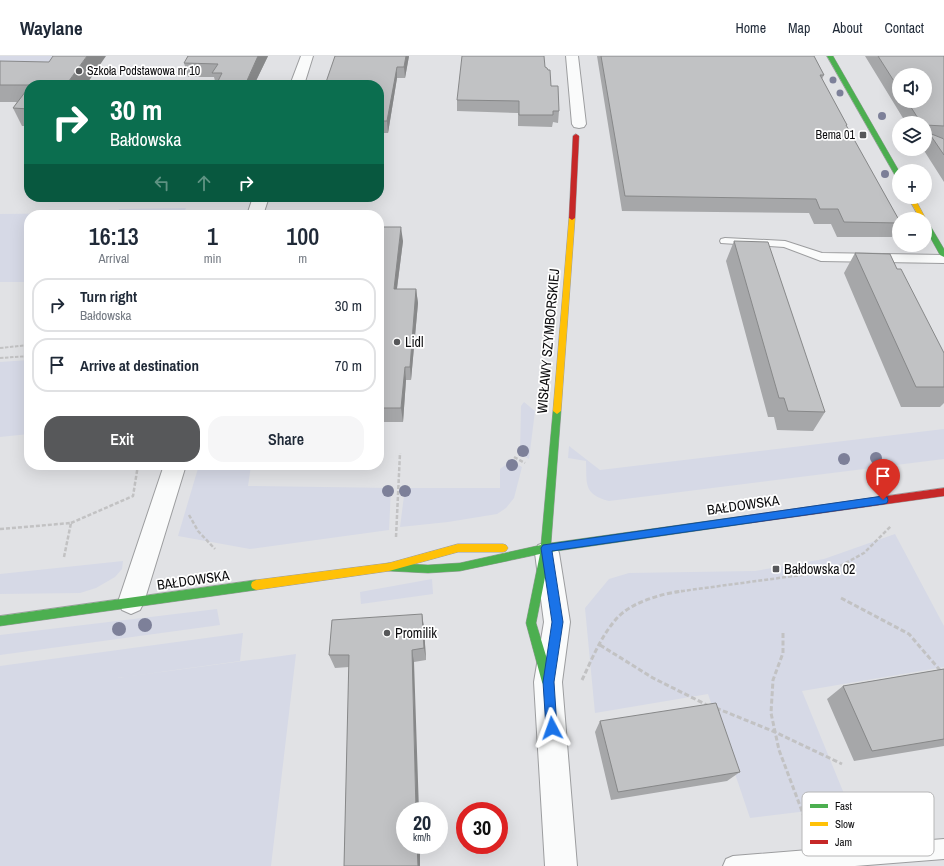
<!DOCTYPE html>
<html lang="en">
<head>
<meta charset="utf-8">
<style>
	body { margin:0; font-family:"Archivo Narrow",sans-serif; background:#f6f6f7; color:#1f2937; height:100vh; display:flex; flex-direction:column; font-size:15px; white-space:nowrap }
	* { box-sizing:border-box; margin:0 }
	p { font-size:13px; color:#747a83 }
	.icon { flex:none; width:22px; height:22px; fill:none; stroke:currentColor; stroke-width:2; stroke-linecap:round; stroke-linejoin:round }
	.map { position:relative; flex:1; overflow:hidden }
	.sheet { position:absolute; left:24px; top:154px; width:360px; height:260px; display:flex; flex-direction:column; background:#fff; border-radius:16px; box-shadow:0 4px 16px #0002 }
	.sheet>* { flex:none }
	.top-card { position:absolute; left:24px; top:24px; width:360px; height:122px; border-radius:16px; box-shadow:0 4px 16px #0002; background:#0b6e4f; color:#fff; overflow:hidden }
	.buttons { position:absolute; left:892px; top:12px; display:grid; gap:8px }
	.buttons a { display:grid; place-items:center; width:40px; height:40px; border-radius:50%; background:#fff; box-shadow:0 4px 16px #0002; font-size:20px }
	.speed { position:absolute; left:396px; top:746px; display:flex; gap:8px; font-size:20px; font-weight:700; text-align:center }
	.speed>* { display:grid; place-content:center; width:52px; height:52px; border-radius:50%; background:#fff; box-shadow:0 4px 16px #0002; line-height:1 }
	.speed small { font-size:10px; font-weight:400 }
	.speed .limit { border:6px solid #d22; background:#fff; color:#111 }
	.pin { position:absolute; display:grid; place-items:center; width:34px; height:34px; color:#fff; margin:-41px -17px; border-radius:50% 50% 50% 0; rotate:-45deg; box-shadow:0 0 4px #0007 }
	.pin .icon { rotate:45deg }
	.me { position:absolute; width:44px; margin:-22px; rotate:356deg; stroke-linejoin:round; filter:drop-shadow(0 0 3px #0008) }
	.turn { display:flex; align-items:center; gap:14px; height:84px; padding:0 20px; font-size:18px }
	.turn .icon { width:52px; height:52px; stroke-width:2.5 }
	.turn b { display:block; font-size:28px; line-height:34px }
	.lanes { display:flex; align-items:center; height:38px; padding:0 20px; background:#0003; justify-content:center; gap:20px; direction:ltr }
	.lanes .off { opacity:.35 }
	.eta { display:flex; justify-content:space-evenly; align-items:center; height:68px; text-align:center }
	.eta b { font-size:24px; font-weight:600; line-height:28px }
	.action { display:flex; gap:8px; margin-top:auto; padding:8px 20px }
	.action a { flex:1; height:46px; border-radius:16px; background:#57585a; color:#fff; font-size:16px; font-weight:600; line-height:46px; text-align:center }
	.action a+a { background:#f6f6f7; color:#1f2937 }
	ul { padding:0; list-style:none }
	li { display:flex; align-items:center; gap:12px; height:54px; margin:0 8px 6px; padding:0 12px; border:2px solid #e0e1e3; border-radius:16px }
	li div { flex:1 }
	li b { display:block; font-size:15px }
	li em { font-style:normal }
	header { display:flex; align-items:center; gap:24px; box-sizing:border-box; height:56px; padding:0 20px; background:#fff; border-bottom:1px solid #e0e1e3 }
	header strong { font-size:19px }
	nav { display:flex; gap:22px; margin-inline-start:auto; font-size:14px }
	.map>svg:first-child { display:block }
	.green { fill:#d6d9e6 }
	.lines { fill:none; stroke-linecap:round; stroke-linejoin:round }
	.lane-casing { stroke:#9c9d9f; stroke-width:2 }
	.street-casing { stroke:#9c9d9f; stroke-width:2 }
	.fast-casing { stroke:#9c9d9f; stroke-width:1 }
	.slow-casing { stroke:#9c9d9f; stroke-width:1 }
	.jam-casing { stroke:#9c9d9f; stroke-width:1 }
	.path-far2 { stroke:#c2c2c3; stroke-width:2; stroke-dasharray:3.5 1.5; stroke-linecap:butt }
	.path-far1 { stroke:#c2c2c3; stroke-width:2.5; stroke-dasharray:4 2; stroke-linecap:butt }
	.path { stroke:#c2c2c3; stroke-width:3; stroke-dasharray:5 2.5; stroke-linecap:butt }
	.lane { fill:#fafbfb; fill-rule:evenodd }
	.street { fill:#fafbfb; fill-rule:evenodd }
	.fast { fill:#4caf50; fill-rule:evenodd }
	.slow { fill:#ffc107; fill-rule:evenodd }
	.jam { fill:#c62828; fill-rule:evenodd }
	.tree { fill:#7d8099 }
	.wall { fill:#a6a7a9; fill-rule:evenodd }
	.shaded-wall { fill:#878889 }
	.building { fill:#c1c2c4; stroke:#878889 }
	.route { fill:#1a73e8; stroke:#114b97 }
	.poi-dot { fill:#57585a; stroke:#fff; stroke-width:1.5 }
	.labels { text-anchor:middle; stroke-width:3.5; stroke-linejoin:round; paint-order:stroke }
	.far-poi-label { font-size:12px; fill:#0d0d0f; stroke:#fff; text-anchor:start }
	.street-label { font-size:14px; fill:#0d0d0f; stroke:#fff }
	.poi-label { font-size:14px; fill:#0d0d0f; stroke:#fff; text-anchor:start }
	.key { fill:#fff; stroke:#b6b6b7; stroke-width:1 }
	.key-label { font-size:11px; fill:#0d0d0f }
</style>
</head>
<body>
<header>
<strong>Waylane</strong>
<nav><a>Home</a><a>Map</a><a>About</a><a>Contact</a></nav>
</header>
<div class="map">
<svg width="944" height="810" viewBox="0 0 944 810">
	<rect width="100%" height="100%" fill="#e1e2e5"/>
	<path class="green" d="M0,0H58L48,13H0Z
		M186,152L183,159H117L119,153Z
		M106,157L105,159H29V226H0V158Z
		M29,304V378L0,381V306Z
		M524,346L535,355L529,403L520,398L521,350Z
		M944,373V403L609,445C583,438 587,428 586,405L568,402L569,390L600,414Z
		M511,405L522,411L514,442L506,452L497,458L448,466L400,471L405,432H500V413Z
		M199,409L251,410L248,430L391,432L389,474L250,493L178,480Z
		M895,478L944,570V611L802,635L849,750L750,762L708,638L595,657L585,552L609,523L629,517L755,515L824,503Z
		M123,505L122,513L115,521L96,532L80,537L0,538V518Z
		M432,523L433,538L361,548L360,536Z
		M217,553L220,569L0,599V579Z
		M243,577L240,605L117,622L296,598L271,810H0V610Z"/>
	<g class="lines">
		<defs>
			<path id="lane" d="M725,182L785,185L822,197L944,199V207L821,205L784,191L721,187L720,185L721,183Z
				M944,783V803L855,810H723L726,803L733,800Z"/>
			<path id="street" d="M301,0H313L304,29H290Z
				M566,0H578L586,68L584,71L579,72L574,71L572,68Z
				M253,141H269L263,159H247Z
				M164,409H186L144,546L140,554L131,558L122,554L118,546Z
				M547,486L556,489L559,497L570,566L562,626L577,810H545L534,626L544,566L535,497L538,489Z"/>
			<path id="fast" d="M827,0H833L899,115V123L896,121Z
				M925,164L928,166L944,193V201L940,199L925,172Z
				M557,352L561,355L551,487L751,459L754,460L756,463L754,466L751,467L550,496L536,567L554,626L552,630L548,631L544,630L542,626L526,567L540,498L460,515L428,517L389,515L385,514L384,511L385,508L389,507L428,509L460,507L541,489L553,355Z
				M256,524L260,526L261,529L260,532L256,534L0,570V560Z"/>
			<path id="slow" d="M908,141H914L926,163L925,164V163H920Z
				M572,160L575,162L561,355L557,358L553,355L569,162Z
				M458,488H503L506,489L508,492L506,495L503,496H458L389,515L256,534L252,532L251,529L252,526L256,524L389,507Z"/>
			<path id="jam" d="M576,78L579,80L575,162L572,164L569,162L573,80Z
				M944,432V440L751,467L748,466L746,463L748,460L751,459Z"/>
		</defs>
		<use href="#lane" class="lane-casing"/>
		<use href="#street" class="street-casing"/>
		<use href="#fast" class="fast-casing"/>
		<use href="#slow" class="slow-casing"/>
		<use href="#jam" class="jam-casing"/>
		<path class="path-far2" d="M0,292L29,289
			M0,302L29,300"/>
		<path class="path-far1" d="M514,401L525,407
			M189,459L198,475L215,493
			M71,467L133,440L138,409
			M0,473L71,467L64,501
			M396,481L400,397
			M675,536L831,515L864,497L891,470"/>
		<path class="path" d="M841,542L909,578L944,619
			M783,577V597L773,624L771,657L779,694L805,763
			M600,589L653,622L709,650
			M582,624C592,603 601,580 617,562C632,546 661,538 682,535
			M716,652L775,676L842,708"/>
		<use href="#lane" class="lane"/>
		<use href="#street" class="street"/>
		<use href="#fast" class="fast"/>
		<use href="#slow" class="slow"/>
		<use href="#jam" class="jam"/>
	</g>
	<g class="tree">
		<circle cx="833" cy="24" r="3.5"/>
		<circle cx="840" cy="37" r="3.5"/>
		<circle cx="882" cy="60" r="4"/>
		<circle cx="885" cy="118" r="4"/>
		<circle cx="523" cy="395" r="6"/>
		<circle cx="876" cy="402" r="6"/>
		<circle cx="844" cy="403" r="6"/>
		<circle cx="512" cy="409" r="6"/>
		<circle cx="388" cy="435" r="6"/>
		<circle cx="405" cy="435" r="6"/>
		<circle cx="145" cy="569" r="7"/>
		<circle cx="119" cy="573" r="7"/>
	</g>
	<path class="wall" d="M188,0H268L254,29H216L214,21H188L184,7Z
		M335,0H409L405,22H397L388,77H379V29Z
		M597,0H814L824,19L822,23L847,69L846,70L899,164V169L892,181H837L831,168H814L809,157L622,155Z
		M865,0H944V82H942L944,83V126L923,93H925V85L926,82H925V67H906ZM899,19L925,45H899Z
		M0,5L29,29V70H22L13,52L17,46H0Z
		M545,11L559,55L558,67L553,66L552,71L518,70V57L457,55V44Z
		M379,171L403,185L397,233H416L418,247L411,324H406L403,366H379Z
		M734,185L825,356L813,375L777,374L774,361H768L726,205Z
		M855,197L897,213L944,297V347L940,351H901L844,217Z
		M422,558L424,572L426,604L414,606L405,789H420V810H344L349,611L335,612L329,599Z
		M944,613V690L854,705L827,643L843,630Z
		M600,665L740,716L727,725L611,744L595,676Z"/>
	<path class="shaded-wall" d="M87,0H106L86,29H66Z
		M258,0H268L254,29H245Z
		M406,0H409L405,22L404,11Z
		M397,11V22L388,77L387,65Z
		M401,171L403,185L395,247L394,233Z
		M416,233L418,247L411,324L410,311Z
		M405,311L406,324L403,366L401,352Z
		M422,558L424,572L426,604L424,592Z
		M412,594L414,606L419,755H416Z
		M417,789H420V810H418Z"/>
	<path class="building" d="M53,0H87L66,29H0V5L49,6Z
		M188,0H258L245,29H216L222,17H212L218,8L184,7Z
		M335,0H406L404,11H397L387,65H379V29H325Z
		M462,0H544L545,11L547,12L548,14H550L551,30H558L559,55H553V59H519V45L457,44Z
		M601,0H814L824,19H820L847,69H846L899,164V167L844,166L838,153H820L816,143L625,140Z
		M878,0H944V70L925,69V67H921L907,45H925V19H899V33Z
		M29,31V53L13,52Z
		M929,77L944,83V99Z
		M309,157H339V159H308Z
		M379,171H401L394,233H416L410,311H405L401,352H379Z
		M734,185L768,186L825,356L788,355L784,342H779Z
		M855,197L890,198L897,213H901L944,297V331H916Z
		M422,558L424,592L412,594L416,755H405V789H417L418,810H344L349,599H329L332,564Z
		M944,613V683L872,695L843,630Z
		M716,647L740,716L618,736L600,665Z"/>
	<path class="route" d="M883,440L887,441L888,444L887,447L883,448L552,495L563,566L554,626L557,672L556,676L552,678L547,676L546,672L543,626L552,566L541,492L543,489Z"/>
	<g class="poi-dot">
		<circle cx="79" cy="15" r="4"/>
		<rect x="859" y="75" width="8" height="8" rx="2"/>
		<circle cx="397" cy="286" r="4"/>
		<rect x="772" y="509" width="8" height="8" rx="2"/>
		<circle cx="387" cy="577" r="4"/>
	</g>
	<g class="labels">
		<g class="far-poi-label">
			<text x="87" y="19">Szkoła Podstawowa nr 10</text>
			<text x="855" y="83" text-anchor="end">Bema 01</text>
		</g>
		<g class="street-label">
			<text transform="translate(548 285) rotate(-85)" y="5">WISŁAWY SZYMBORSKIEJ</text>
			<text transform="translate(743 449) rotate(-8)" y="5">BAŁDOWSKA</text>
			<text transform="translate(193 524) rotate(-8)" y="5">BAŁDOWSKA</text>
		</g>
		<g class="poi-label">
			<text x="405" y="291">Lidl</text>
			<text x="784" y="518">Bałdowska 02</text>
			<text x="395" y="582">Promilik</text>
		</g>
	</g>
	<rect x="802" y="736" width="132" height="64" rx="6" class="key"/>
	<rect x="810" y="748" width="18" height="4" fill="#4caf50"/>
	<rect x="810" y="766" width="18" height="4" fill="#ffc107"/>
	<rect x="810" y="784" width="18" height="4" fill="#c62828"/>
	<g class="key-label">
		<text x="835" y="754">Fast</text>
		<text x="835" y="772">Slow</text>
		<text x="835" y="790">Jam</text>
	</g>
</svg>
<div class="buttons">
<a><svg class="icon" aria-label="sound" viewBox="0 0 24 24"><path d="M4 9h4l5-4v14l-5-4H4zM17 9q2 3 0 6"/></svg></a>
<a><svg class="icon" aria-label="layers" viewBox="0 0 24 24"><path d="M12 4l9 5-9 5-9-5zM3 14l9 5 9-5"/></svg></a>
<a>+</a>
<a>−</a>
</div>
<div class="speed"><div>20<small>km/h</small></div><div class="limit">30</div></div>
<div class="pin" style="left:883px;top:444px;background:#d93025"><svg class="icon" aria-label="arrive" viewBox="0 0 24 24"><path d="M6 21V4h12l-3 4 3 4H6"/></svg></div>
<svg class="me" style="left:552px;top:672px" viewBox="-20 -20 40 40"><path d="M0-17L14 15 0 8-14 15z" fill="#1a73e8" stroke="#fff" stroke-width="4"/></svg>
<div class="top-card">
<div class="turn"><svg class="icon" aria-label="right" viewBox="0 0 24 24"><path d="M7 20v-9h11M14 6l5 5-5 5"/></svg><div><b>30 m</b>Bałdowska</div></div>
<div class="lanes"><svg class="icon off" aria-label="left" viewBox="0 0 24 24"><path d="M17 20v-9H6M10 6l-5 5 5 5"/></svg><svg class="icon off" aria-label="ahead" viewBox="0 0 24 24"><path d="M12 20V5M6 11l6-6 6 6"/></svg><svg class="icon" aria-label="right" viewBox="0 0 24 24"><path d="M7 20v-9h11M14 6l5 5-5 5"/></svg></div>
</div>
<section class="sheet">
<div class="eta">
<div><b>16:13</b><p>Arrival</p></div>
<div><b>1</b><p>min</p></div>
<div><b>100</b><p>m</p></div>
</div>
<ul>
<li><svg class="icon" aria-label="right" viewBox="0 0 24 24"><path d="M7 20v-9h11M14 6l5 5-5 5"/></svg><div><b>Turn right</b><p>Bałdowska</p></div><em>30 m</em></li>
<li><svg class="icon" aria-label="arrive" viewBox="0 0 24 24"><path d="M6 21V4h12l-3 4 3 4H6"/></svg><div><b>Arrive at destination</b></div><em>70 m</em></li>
</ul>
<div class="action"><a>Exit</a><a>Share</a></div>
</section>
</div>
</body>
</html>
